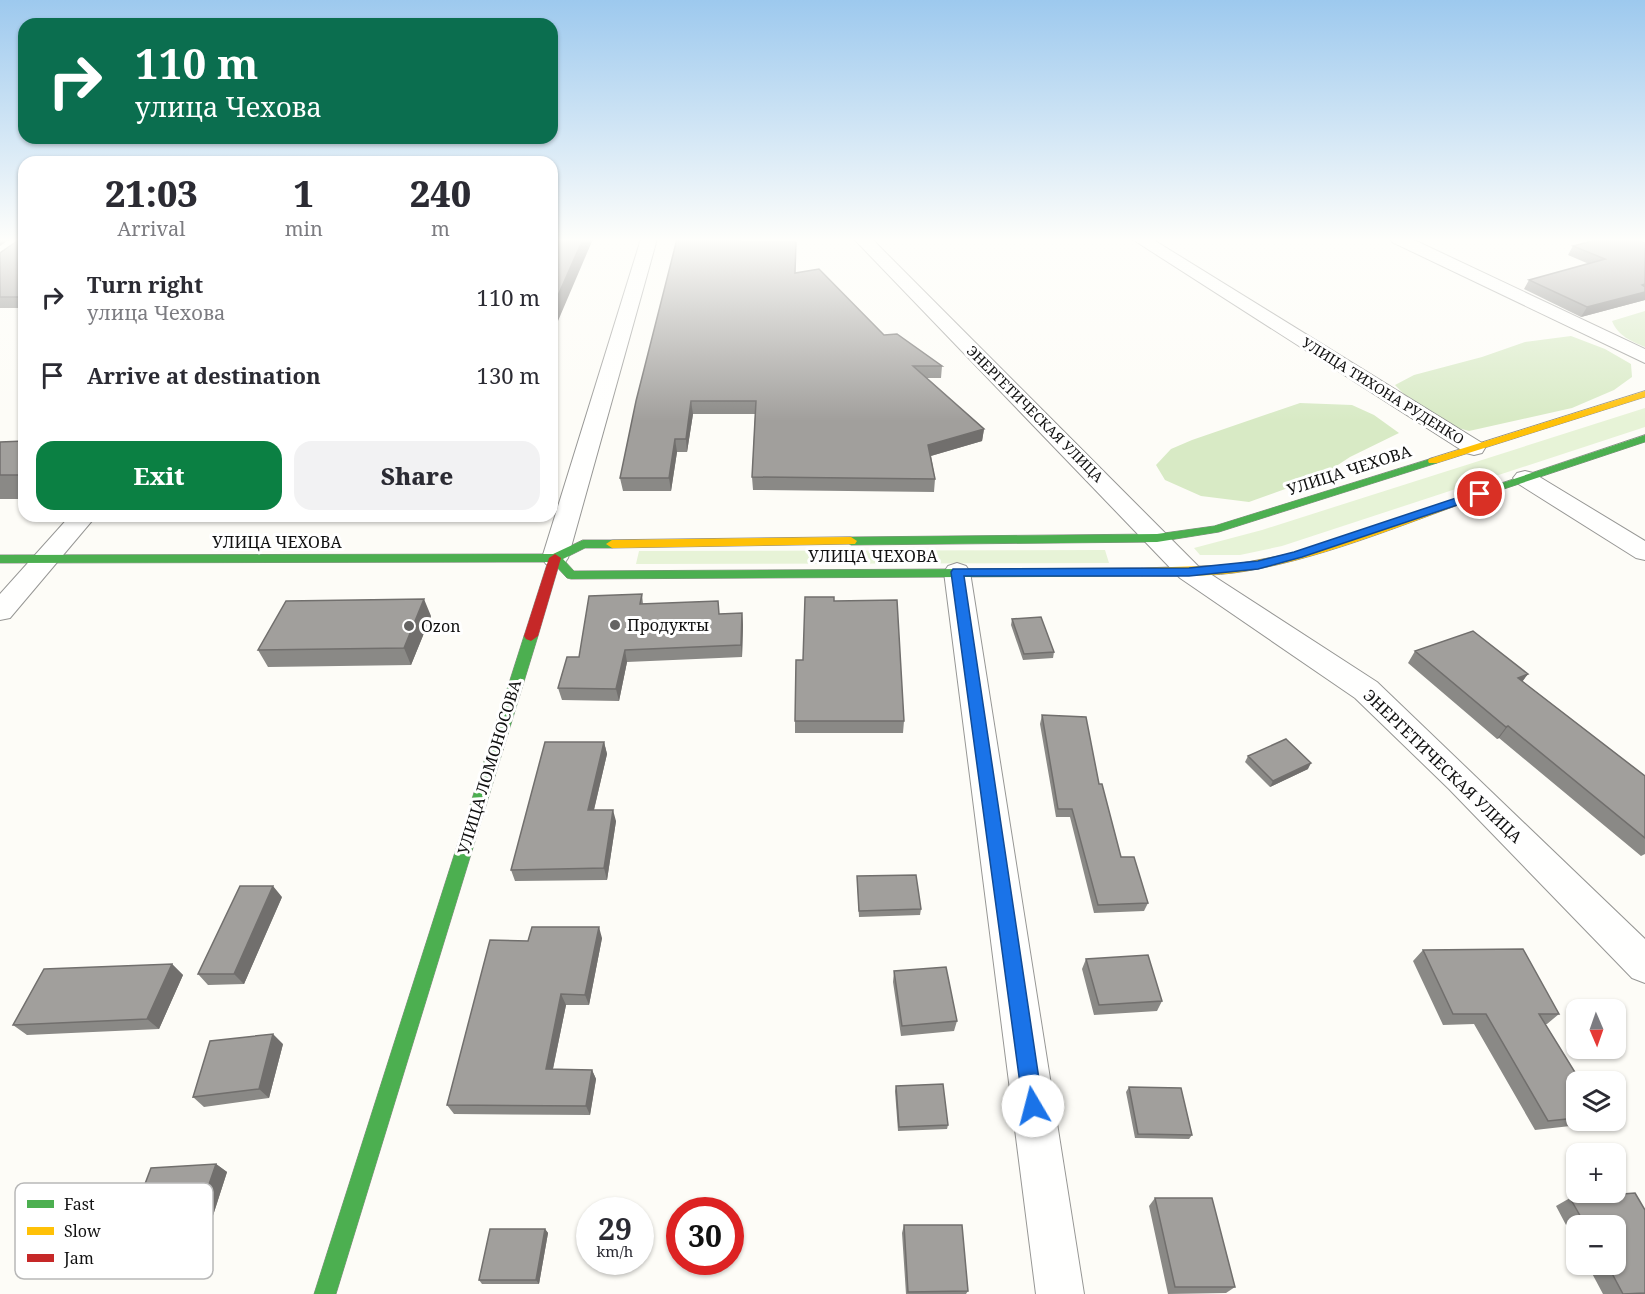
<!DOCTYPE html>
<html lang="en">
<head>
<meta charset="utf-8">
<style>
	body { margin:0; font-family:"Noto Serif",serif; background:#f2f2f3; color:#2b2b33; height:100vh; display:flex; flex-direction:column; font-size:22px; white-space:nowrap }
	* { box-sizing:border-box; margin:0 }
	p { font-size:20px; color:#7c7c81 }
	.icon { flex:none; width:33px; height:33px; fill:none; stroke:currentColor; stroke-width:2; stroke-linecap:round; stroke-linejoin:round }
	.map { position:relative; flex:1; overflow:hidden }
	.sheet { position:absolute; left:18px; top:156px; width:540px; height:366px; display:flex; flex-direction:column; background:#fff; border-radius:18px; box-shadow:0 2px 4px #0004 }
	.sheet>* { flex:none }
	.top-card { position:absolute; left:18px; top:18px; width:540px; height:126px; border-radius:18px; box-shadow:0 2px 4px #0004; background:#0b6e4f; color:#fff; overflow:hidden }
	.needle { width:39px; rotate:178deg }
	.tools { position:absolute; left:1566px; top:999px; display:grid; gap:12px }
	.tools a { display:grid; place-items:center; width:60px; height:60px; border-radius:12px; background:#fff; box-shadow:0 2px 4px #0004; font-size:30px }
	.speed { position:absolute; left:576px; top:1197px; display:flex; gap:12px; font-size:30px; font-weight:700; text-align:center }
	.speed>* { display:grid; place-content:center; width:78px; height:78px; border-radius:50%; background:#fff; box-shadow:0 2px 4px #0004; line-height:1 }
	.speed small { font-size:15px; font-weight:400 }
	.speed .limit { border:9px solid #d22; background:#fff; color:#111 }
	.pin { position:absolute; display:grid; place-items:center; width:51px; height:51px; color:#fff; margin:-26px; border:3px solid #fff; border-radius:50%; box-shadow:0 2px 6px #0007 }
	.me { position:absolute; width:66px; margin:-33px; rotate:352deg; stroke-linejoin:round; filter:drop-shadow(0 0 4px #0008) }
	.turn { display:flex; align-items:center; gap:21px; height:126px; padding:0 18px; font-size:27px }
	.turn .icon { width:78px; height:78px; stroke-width:2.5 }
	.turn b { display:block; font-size:42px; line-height:51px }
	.eta { display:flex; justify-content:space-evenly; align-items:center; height:102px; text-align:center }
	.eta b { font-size:36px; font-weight:800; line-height:42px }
	.primary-button { display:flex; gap:12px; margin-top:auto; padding:12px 18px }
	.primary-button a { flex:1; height:69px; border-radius:18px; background:#0b8043; color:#fff; font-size:24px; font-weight:800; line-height:69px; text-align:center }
	.primary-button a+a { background:#f2f2f3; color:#2b2b33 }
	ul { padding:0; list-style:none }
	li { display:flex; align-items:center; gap:18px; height:78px; padding:0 18px }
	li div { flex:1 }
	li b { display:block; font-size:22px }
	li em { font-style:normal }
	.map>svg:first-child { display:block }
	.green { fill:#e7f3d7 }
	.forest { fill:#d8eac5 }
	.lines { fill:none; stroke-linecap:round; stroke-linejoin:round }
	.street-casing { stroke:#979795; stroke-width:2 }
	.fast-casing { stroke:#8e8d8b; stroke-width:1 }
	.slow-casing { stroke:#8e8d8b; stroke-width:1 }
	.jam-casing { stroke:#8e8d8b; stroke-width:1 }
	.street { fill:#fffffe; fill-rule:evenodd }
	.fast { fill:#4caf50; fill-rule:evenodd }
	.slow { fill:#ffc107; fill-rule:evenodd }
	.jam { fill:#c62828; fill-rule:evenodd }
	.wall { fill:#8a8986 }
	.shaded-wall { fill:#716f6d }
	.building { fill:#a19f9c; stroke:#716f6d; stroke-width:1.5 }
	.route { fill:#1a73e8; stroke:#114b97; stroke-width:1.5 }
	.poi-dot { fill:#646362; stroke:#fff; stroke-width:2 }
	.labels { text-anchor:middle; stroke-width:6; stroke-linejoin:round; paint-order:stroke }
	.far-street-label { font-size:14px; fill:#111; stroke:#fff }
	.street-label { font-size:16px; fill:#111; stroke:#fff }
	.poi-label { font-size:16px; fill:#111; stroke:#fff; text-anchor:start }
	.key { fill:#fff; stroke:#b8b8b8; stroke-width:1.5 }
	.key-label { font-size:16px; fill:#111 }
</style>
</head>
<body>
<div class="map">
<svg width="1645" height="1294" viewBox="0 0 1645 1294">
	<rect width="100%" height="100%" fill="#fdfcf7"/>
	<path class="green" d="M1645,408V427L1282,546L1240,555H1200L1194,548L1262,530Z
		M1105,550L1109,563L636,564L639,551Z"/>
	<path class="forest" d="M1645,311V347C1631,341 1618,336 1612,321Z
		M1571,336L1605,349L1631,364L1632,377L1614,390L1572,408L1469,431L1429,420L1395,385L1414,375L1482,357L1525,342Z
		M1300,403L1352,405L1374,415L1399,433L1350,457L1321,476L1249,502L1201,496L1165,480L1156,465L1171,449L1192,440Z"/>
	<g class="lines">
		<defs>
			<path id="street" d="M641,239H657L568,558L564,564L555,566L546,564L542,558Z
				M854,239H872L1198,566L1377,682L1645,939V983L1632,978L1449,789L1355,698L1180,578Z
				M1132,239H1152L1482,443L1485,448L1482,453L1474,455L1466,453Z
				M1390,239H1412L1645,349V363L1392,242Z
				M1525,471L1533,473L1645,541V560L1636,558L1517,483L1513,478L1517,473Z
				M70,516H96L10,618L0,620V594Z
				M957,563L966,566L970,572L1084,1294H1036L944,572L948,566Z"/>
			<path id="fast" d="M1645,435V442L1495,492L1491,493L1485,490L1487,488Z
				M1433,458L1437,459V463L1219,532L1157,542L851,545L845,541L851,537L1157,534L1214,526Z
				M583,540H612L618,544L612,548H585L563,559L574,571L1142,568L1148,572L1142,576L571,579L567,578L552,562L0,563V555L553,554Z
				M531,631L538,636L336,1294H314L524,636Z"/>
			<path id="slow" d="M1645,391V397L1437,463H1429L1428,461L1429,459Z
				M1491,487L1497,490L1495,492C1413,520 1332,556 1247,571C1212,577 1177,576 1142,576L1136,572L1142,568L1231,565L1289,554L1343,537Z
				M851,537L857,541L855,544L612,548L606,544L612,540Z"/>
			<path id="jam" d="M555,554L561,558L538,636L531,641L526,639L524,636L549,558Z"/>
		</defs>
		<use href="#street" class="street-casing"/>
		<use href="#fast" class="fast-casing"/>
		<use href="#slow" class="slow-casing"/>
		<use href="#jam" class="jam-casing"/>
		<use href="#street" class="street"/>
		<use href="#fast" class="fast"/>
		<use href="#slow" class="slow"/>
		<use href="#jam" class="jam"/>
	</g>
	<path class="wall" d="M24,239V308H0V253Z
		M677,239H741V242L795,273L884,335L942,366L941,378H927L984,429L982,441L931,456L935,479L934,492L753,490L752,477L755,414H693L687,452H677L671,491H623L620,478Z
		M1645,243V300L1581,317L1524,289L1529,280L1589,264L1568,255L1573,246Z
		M24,441V499H0V442Z
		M642,594L643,604L720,614L742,613L743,625L742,657L627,662L619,701L562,700L558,688L579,657Z
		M834,601L904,721L903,733H795V721L803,660Z
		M431,616L411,665L268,667L258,650Z
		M1012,619L1054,652L1053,658L1023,660L1011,625Z
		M1415,651L1528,674L1522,681L1645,776V854L1641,856L1499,738L1497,739L1408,663Z
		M1042,715L1099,784L1121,857L1148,903L1144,911L1094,913L1070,817H1056L1040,724Z
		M604,742L607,754L594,810L616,821L607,880L515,881L511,870Z
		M1248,756L1308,769L1270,787L1245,762Z
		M857,876L921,909L920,915L859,917Z
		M282,897L244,984L208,985L198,974Z
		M602,938L589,1005H566L553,1069L592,1070L596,1079L590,1115L454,1114L447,1105L528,941Z
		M1423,950L1559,1014L1547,1024H1545L1576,1082V1120H1594L1588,1124L1535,1130L1474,1024L1443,1025L1413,961Z
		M1086,959L1162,1001L1157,1011L1094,1015L1082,969Z
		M172,964L183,975L159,1029L27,1035L13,1025Z
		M894,971L957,1021L954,1031L901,1036L893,982Z
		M283,1044L269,1098L204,1107L193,1097Z
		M896,1086L948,1125L947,1129L898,1131L895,1091Z
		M1129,1087L1192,1135L1189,1139L1135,1138L1126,1092Z
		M216,1164L227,1172L199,1259L132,1265L117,1258Z
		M1155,1198L1235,1287L1226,1293L1168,1294L1149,1206Z
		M1570,1198L1645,1210V1294H1603L1587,1264H1616V1226H1576V1244L1556,1206Z
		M904,1225L968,1291L966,1294H906L902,1233Z
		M545,1229L548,1233L539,1284H482L479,1280Z"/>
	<path class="shaded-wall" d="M0,239H10L0,246Z
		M583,239H593L552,335V309Z
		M1645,284V300L1581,317L1587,307Z
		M691,401L693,414L687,452L686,439Z
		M984,429L982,441L927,457L928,445Z
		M675,439L677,452L671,491L669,478Z
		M424,599L431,616L411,665L404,648Z
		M742,613L743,625L742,657L741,645Z
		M625,650L627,662L619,701L616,689Z
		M1528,674L1519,686L1518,678Z
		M1508,726L1499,738L1497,739L1506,727Z
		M604,742L607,754L591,822L588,810Z
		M1311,763L1308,769L1270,787L1273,781Z
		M613,810L616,821L607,880L604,868Z
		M273,886L282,897L244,984L234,974Z
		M599,927L602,938L589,1005L585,995Z
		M172,964L183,975L159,1029L147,1019Z
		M561,994L566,1005L551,1078L546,1069Z
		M273,1034L283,1044L269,1098L259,1089Z
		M592,1070L596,1079L590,1115L586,1106Z
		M216,1164L227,1172L199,1259L186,1251Z
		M545,1229L548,1233L539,1284L536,1280Z"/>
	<path class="building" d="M20,239H24V297H0V253Z
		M552,239H583L552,309Z
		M677,239H740V242H796L795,273L819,269L884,335L897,334L942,366H913L984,429L928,445L935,479L752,477L756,401H691L686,439H675L669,478H620L636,401Z
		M1601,239H1635L1645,243V284L1642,285L1645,287V292L1587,307L1529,280L1605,259L1573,246Z
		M24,441V475H0V442Z
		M642,594L640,604L718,601L719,614L742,613L741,645L625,650L616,689L558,688L567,657H579L589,596Z
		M805,597H834V601L897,600L904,721H795L796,660H803Z
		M424,599L404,648L258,650L286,601Z
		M1041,617L1054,652L1024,654L1012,619Z
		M1473,631L1528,674L1518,678L1645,776V838L1508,726L1506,727L1415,651Z
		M1042,715L1086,717L1099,784H1102L1121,857H1134L1148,903L1098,905L1072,809H1058Z
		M1286,739L1311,763L1273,781L1248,756Z
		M545,742H604L588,810H613L604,868L511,870Z
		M916,875L921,909L859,911L857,876Z
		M240,886H273L234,974H198Z
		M532,927H599L585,995L561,994L546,1069L592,1070L586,1106L447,1105L490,940L528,941Z
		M1523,949L1559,1014H1539L1581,1082H1576V1118L1548,1121L1486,1014H1453L1423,950Z
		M1148,955L1162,1001L1099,1005L1086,959Z
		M172,964L147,1019L13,1025L44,969Z
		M946,967L957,1021L902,1026L894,971Z
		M273,1034L259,1089L193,1097L210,1041Z
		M943,1084L948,1125L899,1127L896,1086Z
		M1129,1087L1181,1088L1192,1135L1138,1134Z
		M216,1164L186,1251L117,1258L151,1168Z
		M1635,1193L1645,1210V1293L1623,1294L1607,1264H1616V1226H1586L1570,1198Z
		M1155,1198H1212L1235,1287H1175Z
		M904,1225H962L968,1291L908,1292Z
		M490,1229H545L536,1280H479Z"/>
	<linearGradient id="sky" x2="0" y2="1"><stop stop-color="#9dc9ee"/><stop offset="0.57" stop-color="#fefefb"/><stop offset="1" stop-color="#fefefb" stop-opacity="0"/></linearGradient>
	<rect width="1645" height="421" fill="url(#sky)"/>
	<path class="route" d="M1480,490L1486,494L1484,496L1302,557L1258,569L1189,576H964L1043,1106L1040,1113L1033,1116L1026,1113L1023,1106L951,572L953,569L1189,568L1258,561L1294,552Z"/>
	<g class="poi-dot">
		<circle cx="615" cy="625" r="6"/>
		<circle cx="409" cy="626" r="6"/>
	</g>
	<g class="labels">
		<g class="far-street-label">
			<text transform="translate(1383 391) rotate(32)" y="5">УЛИЦА ТИХОНА РУДЕНКО</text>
			<text transform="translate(1035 414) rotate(45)" y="5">ЭНЕРГЕТИЧЕСКАЯ УЛИЦА</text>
		</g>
		<g class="street-label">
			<text transform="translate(1349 470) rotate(-18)" y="6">УЛИЦА ЧЕХОВА</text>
			<text x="277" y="548">УЛИЦА ЧЕХОВА</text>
			<text x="873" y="562">УЛИЦА ЧЕХОВА</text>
			<text transform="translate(1443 766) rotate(44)" y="6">ЭНЕРГЕТИЧЕСКАЯ УЛИЦА</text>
			<text transform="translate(489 767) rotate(-73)" y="6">УЛИЦА ЛОМОНОСОВА</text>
		</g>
		<g class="poi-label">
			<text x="627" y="631">Продукты</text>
			<text x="421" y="632">Ozon</text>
		</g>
	</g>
	<rect x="15" y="1183" width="198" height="96" rx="9" class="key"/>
	<rect x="27" y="1200" width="27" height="8" fill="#4caf50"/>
	<rect x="27" y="1227" width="27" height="8" fill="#ffc107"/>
	<rect x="27" y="1254" width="27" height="8" fill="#c62828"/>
	<g class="key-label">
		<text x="64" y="1210">Fast</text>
		<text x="64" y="1237">Slow</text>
		<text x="64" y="1264">Jam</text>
	</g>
</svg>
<div class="tools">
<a><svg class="needle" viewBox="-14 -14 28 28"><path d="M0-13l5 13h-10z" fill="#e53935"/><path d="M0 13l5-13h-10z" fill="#7c7c81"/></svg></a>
<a><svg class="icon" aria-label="layers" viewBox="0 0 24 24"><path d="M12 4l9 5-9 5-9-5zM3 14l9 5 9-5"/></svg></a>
<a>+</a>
<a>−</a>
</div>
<div class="speed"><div>29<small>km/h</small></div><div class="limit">30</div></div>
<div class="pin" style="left:1480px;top:494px;background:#d93025"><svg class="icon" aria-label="arrive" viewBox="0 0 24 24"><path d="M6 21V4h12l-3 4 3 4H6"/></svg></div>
<svg class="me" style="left:1033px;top:1106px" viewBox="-20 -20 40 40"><circle r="19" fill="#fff"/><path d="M0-13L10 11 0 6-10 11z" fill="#1a73e8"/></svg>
<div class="top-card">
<div class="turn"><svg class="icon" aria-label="right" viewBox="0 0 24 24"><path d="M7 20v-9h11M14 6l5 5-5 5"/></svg><div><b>110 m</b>улица Чехова</div></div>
</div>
<section class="sheet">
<div class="eta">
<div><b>21:03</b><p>Arrival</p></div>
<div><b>1</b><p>min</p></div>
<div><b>240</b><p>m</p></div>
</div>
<ul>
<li><svg class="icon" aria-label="right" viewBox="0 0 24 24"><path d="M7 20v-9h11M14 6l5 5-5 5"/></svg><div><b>Turn right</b><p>улица Чехова</p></div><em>110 m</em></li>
<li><svg class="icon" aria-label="arrive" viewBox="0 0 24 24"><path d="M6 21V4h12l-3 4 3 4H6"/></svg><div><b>Arrive at destination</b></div><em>130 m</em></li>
</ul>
<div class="primary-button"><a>Exit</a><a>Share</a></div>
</section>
</div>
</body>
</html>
